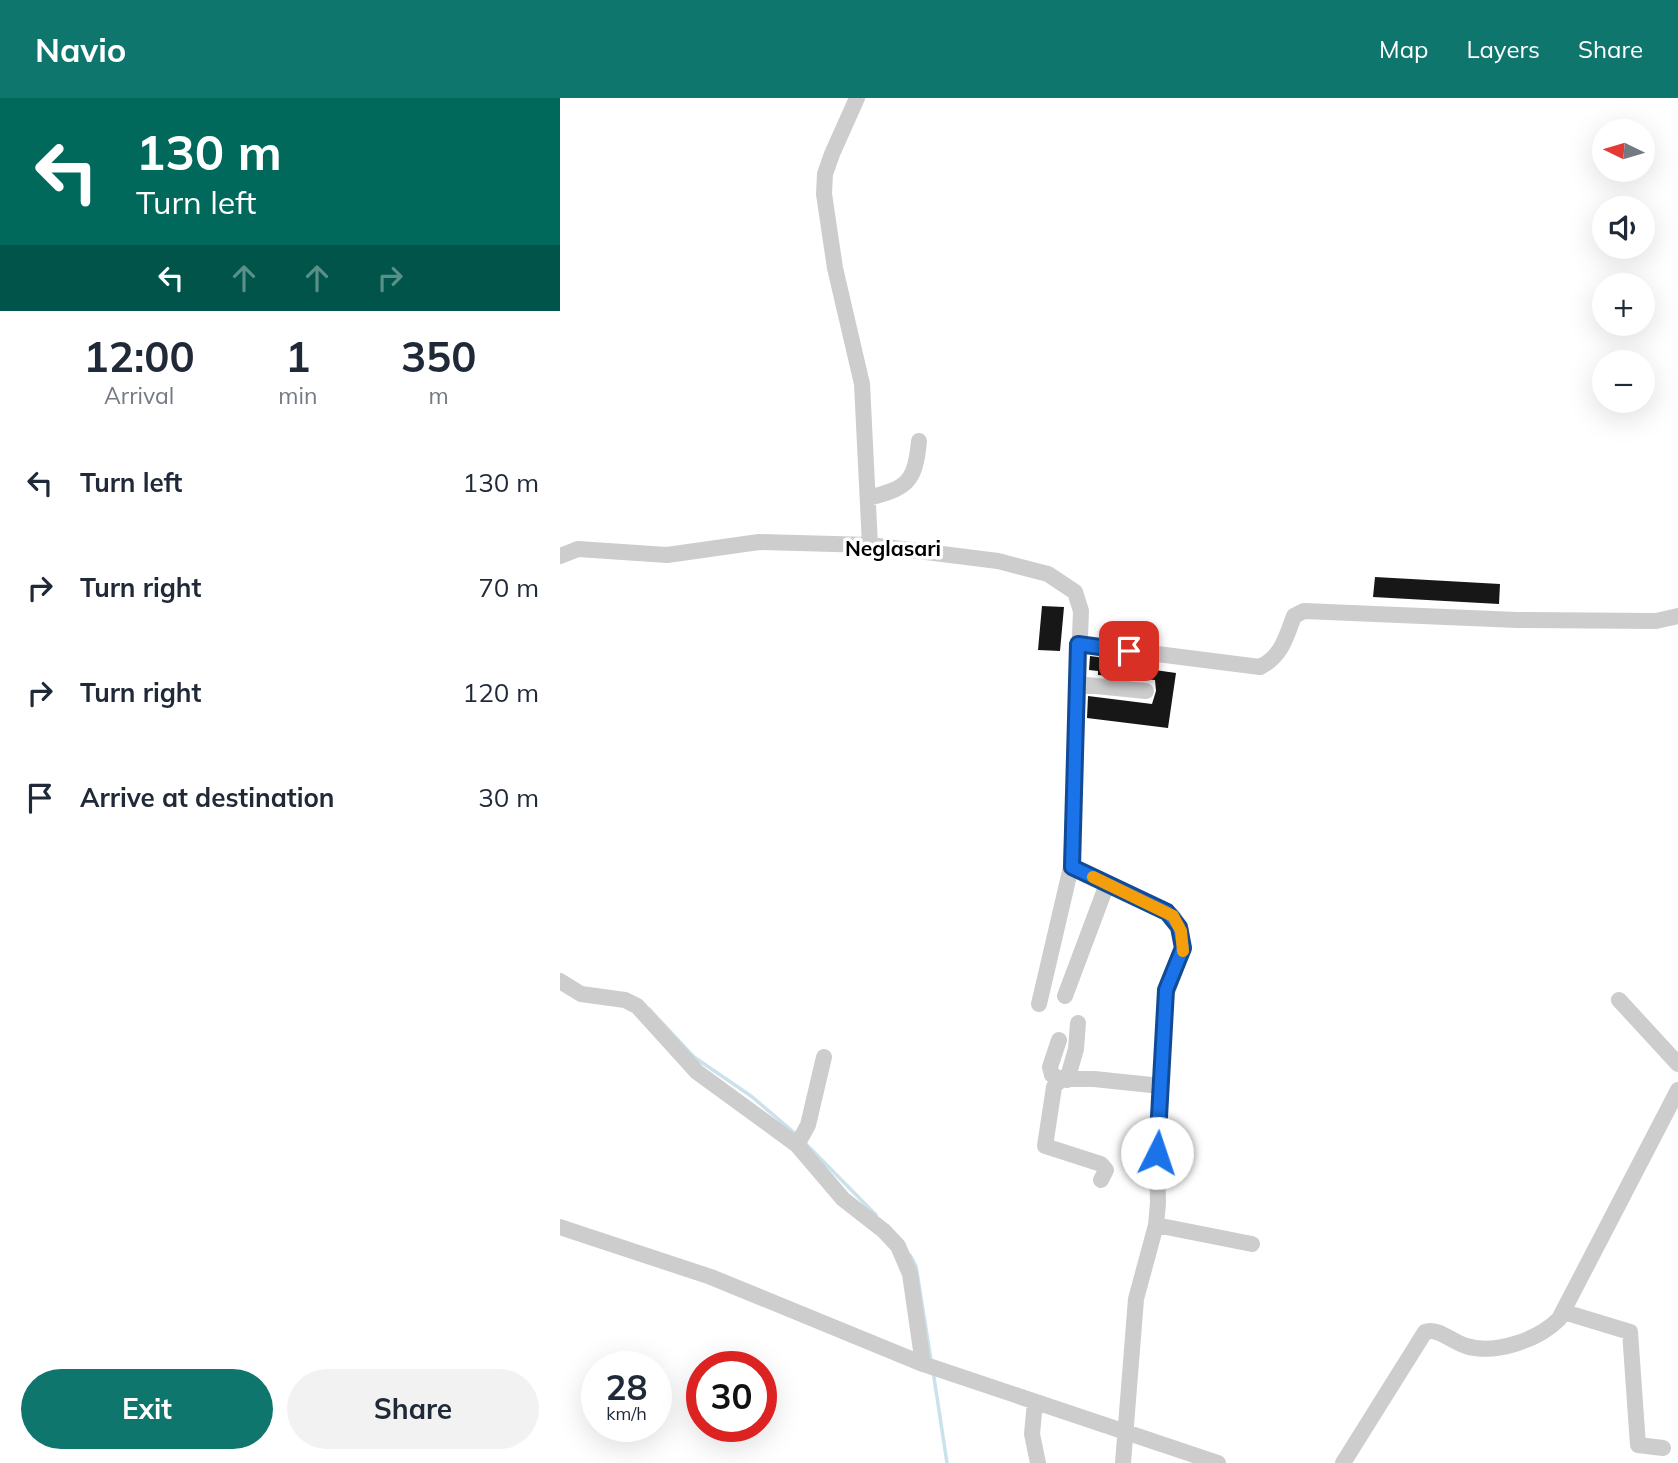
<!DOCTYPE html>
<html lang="en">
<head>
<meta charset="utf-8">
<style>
	body { margin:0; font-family:Mulish,sans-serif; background:#f2f2f3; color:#1f2937; height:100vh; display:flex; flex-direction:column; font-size:26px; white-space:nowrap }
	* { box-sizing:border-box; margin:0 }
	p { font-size:23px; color:#747a83 }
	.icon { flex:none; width:38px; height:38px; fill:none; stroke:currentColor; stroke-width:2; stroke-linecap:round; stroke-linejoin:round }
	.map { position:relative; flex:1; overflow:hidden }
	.sheet { display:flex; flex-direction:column; background:#fff; width:560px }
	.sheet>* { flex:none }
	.guide { background:#00695c; color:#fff; overflow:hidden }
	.needle { width:46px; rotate:275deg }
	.fabs { position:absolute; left:1032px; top:21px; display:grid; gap:14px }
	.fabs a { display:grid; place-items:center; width:63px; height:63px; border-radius:50%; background:#fff; box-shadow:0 7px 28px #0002; font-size:35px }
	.speed { position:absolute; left:21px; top:1253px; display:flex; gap:14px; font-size:35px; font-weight:700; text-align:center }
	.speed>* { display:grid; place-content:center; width:91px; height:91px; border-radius:50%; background:#fff; box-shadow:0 7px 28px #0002; line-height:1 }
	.speed small { font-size:18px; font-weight:400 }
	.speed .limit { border:10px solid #d22; background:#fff; color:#111 }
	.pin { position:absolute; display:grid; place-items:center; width:60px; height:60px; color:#fff; margin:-30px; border-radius:14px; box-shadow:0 4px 10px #0006 }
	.me { position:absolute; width:77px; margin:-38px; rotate:4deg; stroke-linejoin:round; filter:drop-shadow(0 0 5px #0008) }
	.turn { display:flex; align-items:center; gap:24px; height:147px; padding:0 21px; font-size:32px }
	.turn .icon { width:91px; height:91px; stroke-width:2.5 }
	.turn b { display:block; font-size:49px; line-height:60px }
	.lanes { display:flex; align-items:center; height:66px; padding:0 21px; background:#0003; justify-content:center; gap:35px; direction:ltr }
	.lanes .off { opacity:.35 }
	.eta { display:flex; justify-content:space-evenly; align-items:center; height:119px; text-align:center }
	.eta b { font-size:42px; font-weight:700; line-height:49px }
	.primary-button { display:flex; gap:14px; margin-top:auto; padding:14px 21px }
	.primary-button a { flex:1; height:80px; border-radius:42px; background:#0f766e; color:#fff; font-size:28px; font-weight:700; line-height:80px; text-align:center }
	.primary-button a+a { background:#f2f2f3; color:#1f2937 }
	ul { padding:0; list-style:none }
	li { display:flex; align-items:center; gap:21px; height:105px; padding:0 21px }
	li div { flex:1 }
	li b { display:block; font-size:26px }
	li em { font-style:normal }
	header { display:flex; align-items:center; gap:42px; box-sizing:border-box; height:98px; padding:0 35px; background:#0f766e; color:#fff }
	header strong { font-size:33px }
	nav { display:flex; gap:38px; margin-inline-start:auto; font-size:24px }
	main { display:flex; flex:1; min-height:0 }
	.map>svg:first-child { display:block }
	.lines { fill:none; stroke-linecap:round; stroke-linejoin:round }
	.stream { stroke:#cbe1ec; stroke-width:3.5 }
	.building { fill:#171717 }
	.minor { stroke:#cdcdcd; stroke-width:16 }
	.route-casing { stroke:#114b97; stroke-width:18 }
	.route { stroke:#1a73e8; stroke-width:12 }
	.slow { stroke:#f59e0b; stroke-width:12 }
	.labels { text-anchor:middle; stroke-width:7; stroke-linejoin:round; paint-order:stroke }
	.quarter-label { font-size:21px; font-weight:bold; fill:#000; stroke:#fff }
</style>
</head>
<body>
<header>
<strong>Navio</strong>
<nav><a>Map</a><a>Layers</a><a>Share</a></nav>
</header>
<main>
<section class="sheet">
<div class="guide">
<div class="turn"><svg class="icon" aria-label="left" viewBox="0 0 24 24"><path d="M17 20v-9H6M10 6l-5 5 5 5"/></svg><div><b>130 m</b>Turn left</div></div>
<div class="lanes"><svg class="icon" aria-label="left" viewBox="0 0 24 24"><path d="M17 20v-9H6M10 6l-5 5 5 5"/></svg><svg class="icon off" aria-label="ahead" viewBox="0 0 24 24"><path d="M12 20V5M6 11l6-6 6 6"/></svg><svg class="icon off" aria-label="ahead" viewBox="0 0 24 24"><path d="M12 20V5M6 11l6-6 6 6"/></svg><svg class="icon off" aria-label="right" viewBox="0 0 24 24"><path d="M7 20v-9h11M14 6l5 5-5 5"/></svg></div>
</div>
<div class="eta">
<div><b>12:00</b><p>Arrival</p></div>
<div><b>1</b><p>min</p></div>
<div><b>350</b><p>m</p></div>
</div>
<ul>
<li><svg class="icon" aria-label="left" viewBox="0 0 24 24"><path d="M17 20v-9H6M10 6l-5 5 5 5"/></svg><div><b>Turn left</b></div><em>130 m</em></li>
<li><svg class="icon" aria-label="right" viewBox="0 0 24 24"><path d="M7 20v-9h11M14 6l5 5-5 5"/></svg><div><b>Turn right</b></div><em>70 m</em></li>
<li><svg class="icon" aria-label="right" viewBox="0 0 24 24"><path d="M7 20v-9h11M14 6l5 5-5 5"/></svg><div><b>Turn right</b></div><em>120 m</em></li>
<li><svg class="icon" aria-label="arrive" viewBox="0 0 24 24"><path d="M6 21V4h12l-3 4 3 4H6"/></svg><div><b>Arrive at destination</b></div><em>30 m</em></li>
</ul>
<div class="primary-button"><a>Exit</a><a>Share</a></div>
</section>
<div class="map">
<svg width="1118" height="1365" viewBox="0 0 1118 1365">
	<rect width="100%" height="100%" fill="#fff"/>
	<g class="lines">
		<path class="stream" d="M89,911L134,959L191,998L237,1037
			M245,1045L316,1117
			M350,1157L356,1168L371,1262
			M373,1273L387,1365"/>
	</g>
	<path class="building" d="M815,479L940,486L939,506L813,499Z
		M482,508L504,509L500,553L478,552Z
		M530,558L589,566L588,571L616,575L608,630L527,620L528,598L592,606L596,593L595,582L538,577V573L529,572Z"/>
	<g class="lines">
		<path class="minor" d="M297,0L272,56L265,76L264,96L275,170L302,286L310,447
			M308,400C347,390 355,385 359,343
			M0,458L18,451L107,457L199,444L310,447L438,463L488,476L515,494L521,513L511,769L613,818L621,833L623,850L606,897L597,1055L598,1105L596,1127L576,1201L563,1365
			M518,546L700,569C722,558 726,539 734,518L744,513L957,522L1096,523L1118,518
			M516,586L586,593
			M0,883L21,896L65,902L77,908L137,974L237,1047L283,1101L324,1133L338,1148L350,1176L363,1266
			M505,898L547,786
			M1059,902L1118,966
			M479,906L511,769
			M499,942L490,969L492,977L501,981H534L601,988
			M501,981L494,989L485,1048L541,1066L546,1072L541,1082
			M507,982L516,951L518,925
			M237,1047L248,1027L264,959
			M596,1127L692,1146
			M0,1129L151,1179L363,1266L658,1365
			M1004,1214L1070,1234L1078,1347L1103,1350
			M475,1304L472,1336L478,1365
			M783,1365L865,1234C878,1229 892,1244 906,1248C935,1257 978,1242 999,1221L1118,992"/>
	</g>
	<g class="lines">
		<defs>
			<path id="route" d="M569,553L518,546L512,769L607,814L619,829L623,850L606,892L597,1055"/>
		</defs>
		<use href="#route" class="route-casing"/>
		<use href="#route" class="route"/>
		<path class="slow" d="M533,779L613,818L621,833L623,853"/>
	</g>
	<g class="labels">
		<g class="quarter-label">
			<text x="333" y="458">Neglasari</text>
		</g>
	</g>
</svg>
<div class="fabs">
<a><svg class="needle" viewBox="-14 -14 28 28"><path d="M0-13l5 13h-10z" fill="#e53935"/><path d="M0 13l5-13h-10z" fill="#747a83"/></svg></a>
<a><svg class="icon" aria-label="sound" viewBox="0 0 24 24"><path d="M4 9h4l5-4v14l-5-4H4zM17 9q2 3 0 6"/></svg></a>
<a>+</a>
<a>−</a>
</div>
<div class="speed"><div>28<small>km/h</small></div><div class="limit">30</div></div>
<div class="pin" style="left:569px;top:553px;background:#d93025"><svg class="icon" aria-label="arrive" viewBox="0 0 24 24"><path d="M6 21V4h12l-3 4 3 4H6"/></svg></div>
<svg class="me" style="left:597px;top:1055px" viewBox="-20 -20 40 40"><circle r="19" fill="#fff"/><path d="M0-13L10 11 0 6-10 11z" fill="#1a73e8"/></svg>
</div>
</main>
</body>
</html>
